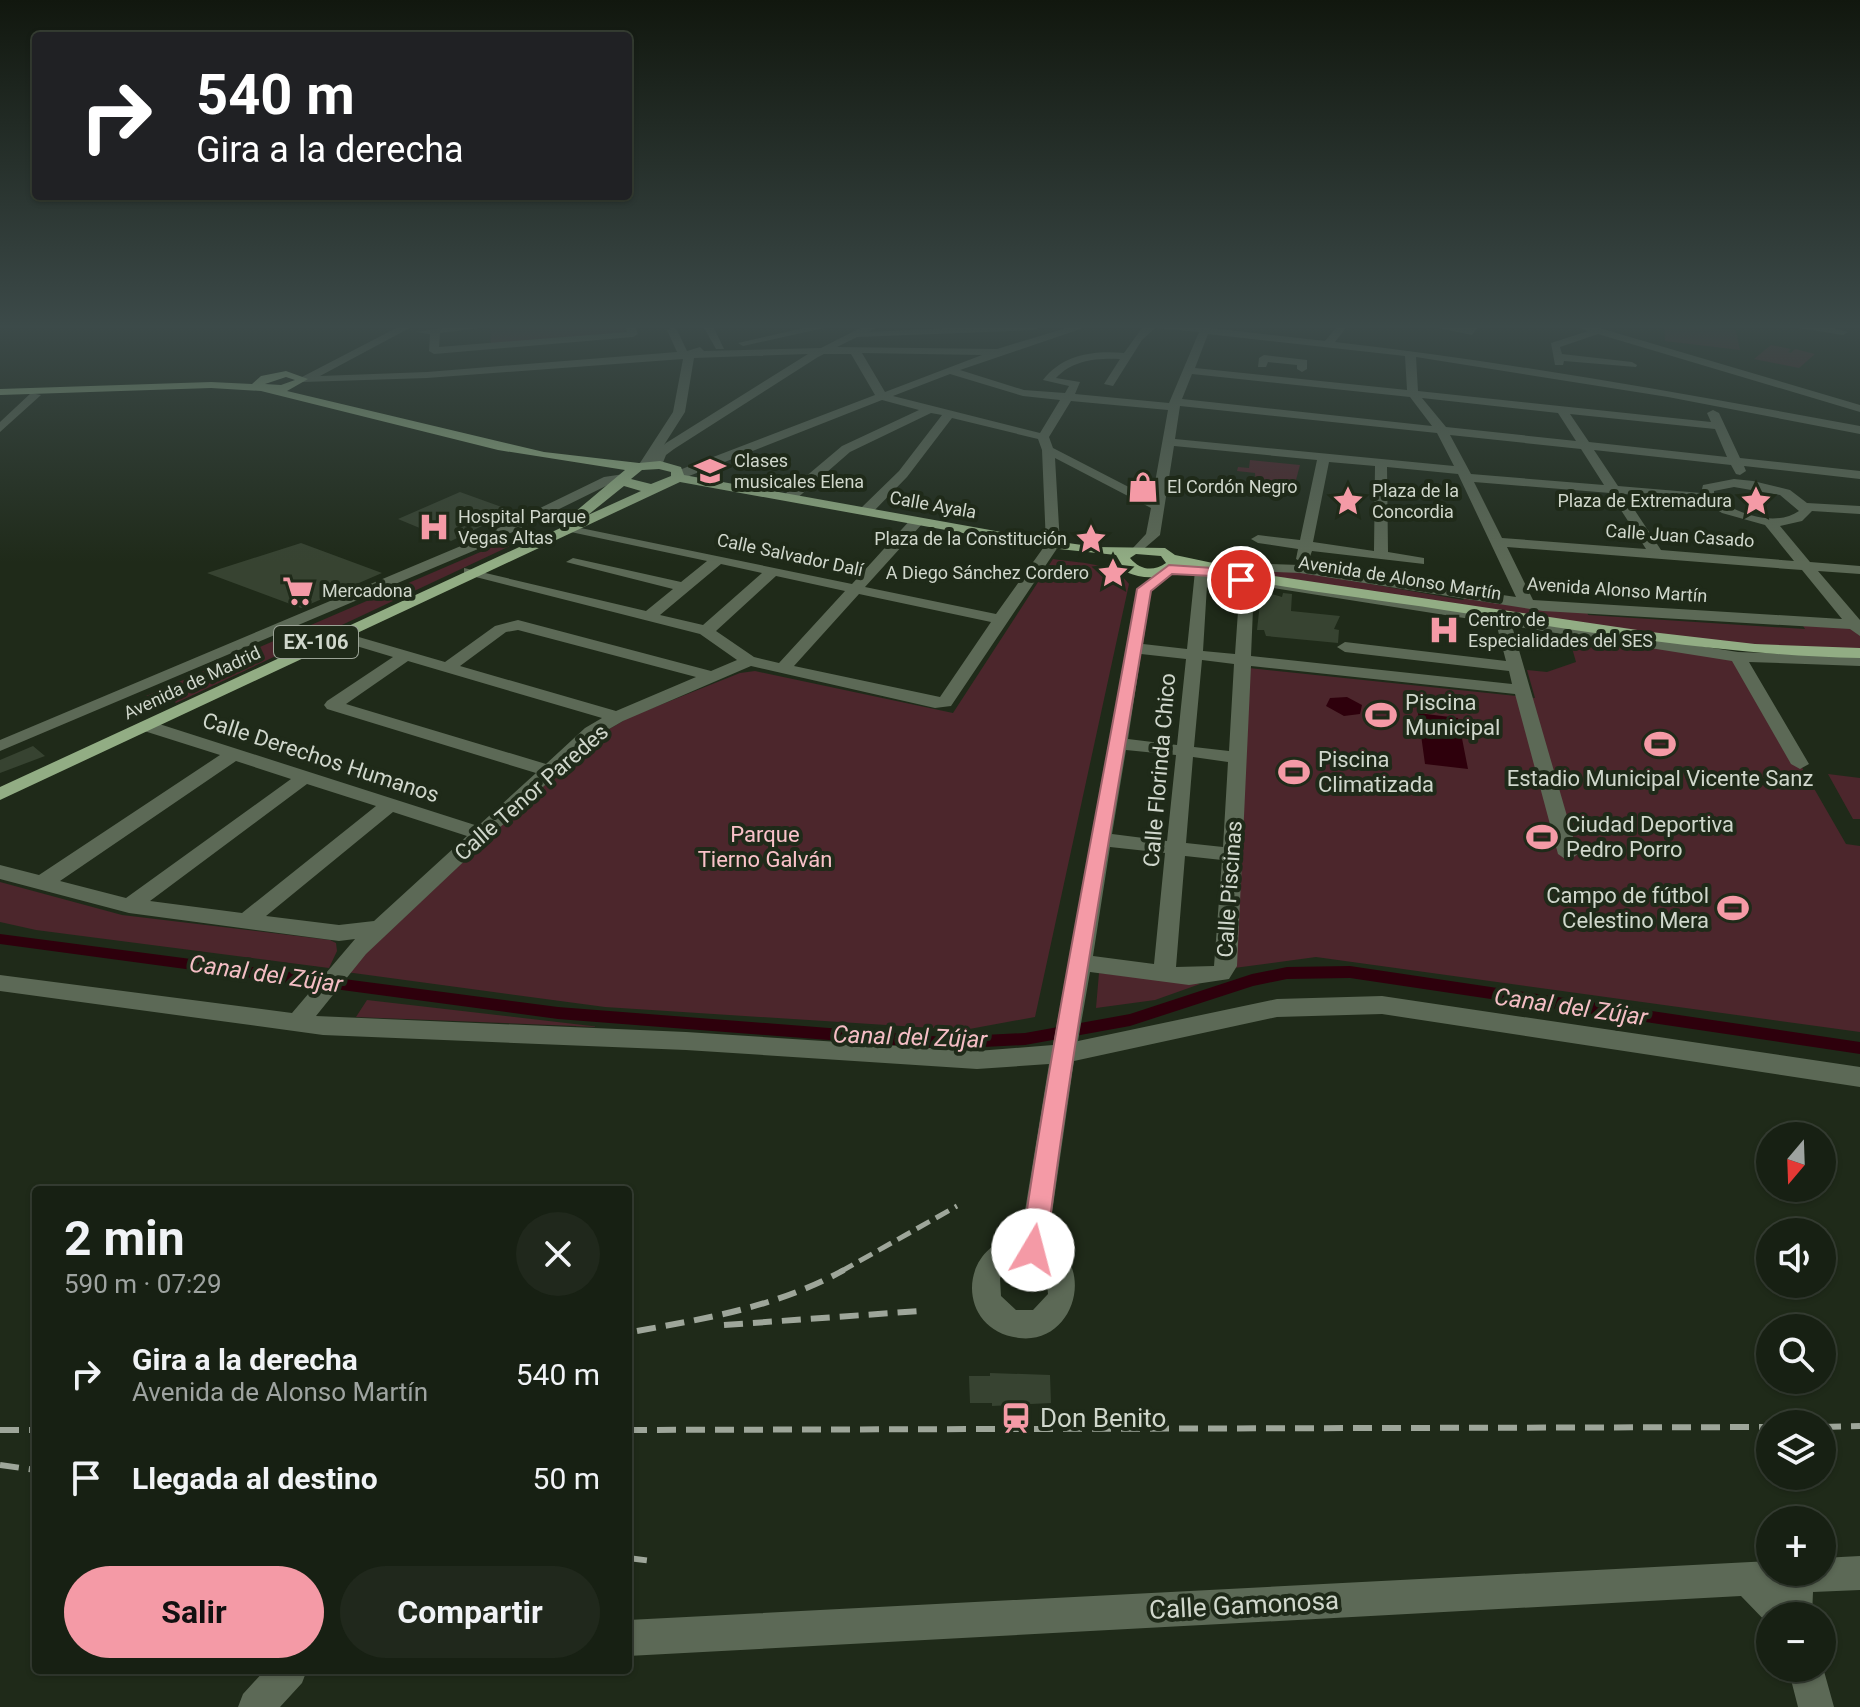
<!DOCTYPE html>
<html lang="es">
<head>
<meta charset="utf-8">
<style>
	body { margin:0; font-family:Roboto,sans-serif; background:#20281c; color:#f1f3f6; height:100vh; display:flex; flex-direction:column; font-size:30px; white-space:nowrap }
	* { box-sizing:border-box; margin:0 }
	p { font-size:26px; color:#9ea3a0 }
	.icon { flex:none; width:44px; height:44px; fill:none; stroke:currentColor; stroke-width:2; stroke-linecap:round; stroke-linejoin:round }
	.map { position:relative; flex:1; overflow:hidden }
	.side { position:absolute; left:32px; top:1186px; width:600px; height:488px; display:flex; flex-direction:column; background:#172013; border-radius:8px; box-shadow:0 2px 6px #0004,0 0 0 2px #363e33 }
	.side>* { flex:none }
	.banner { position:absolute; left:32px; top:32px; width:600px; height:168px; border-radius:8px; box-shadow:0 2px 6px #0004,0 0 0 2px #363e33; background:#202124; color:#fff; overflow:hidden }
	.needle { width:52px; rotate:199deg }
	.controls { position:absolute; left:1756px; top:1122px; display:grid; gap:16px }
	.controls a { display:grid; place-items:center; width:80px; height:80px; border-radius:50%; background:#172013; box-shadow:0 2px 6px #0004,0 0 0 2px #363e33; font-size:40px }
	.pin { position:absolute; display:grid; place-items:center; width:68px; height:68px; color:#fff; margin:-34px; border:4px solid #fff; border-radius:50%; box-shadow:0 2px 8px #0007 }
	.me { position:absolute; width:88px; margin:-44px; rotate:8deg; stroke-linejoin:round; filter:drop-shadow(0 0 6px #0008) }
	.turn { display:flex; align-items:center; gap:28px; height:168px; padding:0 32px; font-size:36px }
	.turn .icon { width:104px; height:104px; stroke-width:2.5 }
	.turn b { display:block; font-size:56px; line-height:68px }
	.round { display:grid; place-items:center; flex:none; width:84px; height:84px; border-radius:42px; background:#20281c }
	.summary { display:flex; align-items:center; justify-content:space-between; height:136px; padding:0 32px }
	h1 { font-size:48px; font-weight:700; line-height:60px }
	.action { display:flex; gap:16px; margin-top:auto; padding:16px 32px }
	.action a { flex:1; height:92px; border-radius:48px; background:#f49aa6; color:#111; font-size:32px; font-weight:700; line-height:92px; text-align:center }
	.action a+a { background:#20281c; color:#f1f3f6 }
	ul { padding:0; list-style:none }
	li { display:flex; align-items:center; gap:24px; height:104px; padding:0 32px }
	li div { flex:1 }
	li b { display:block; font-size:30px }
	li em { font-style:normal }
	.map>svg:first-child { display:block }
	.green { fill:#4c262c }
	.water { fill:#2e000c }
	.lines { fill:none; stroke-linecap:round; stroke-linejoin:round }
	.canal { fill:#2e000c; fill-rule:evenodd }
	.building { fill:#374331 }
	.minor { fill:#5c6956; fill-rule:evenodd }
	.major { fill:#92ad84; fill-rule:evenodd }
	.rail-far1 { stroke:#9ea69a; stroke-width:5; stroke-dasharray:15 7; stroke-linecap:butt }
	.rail { stroke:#9ea69a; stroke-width:6; stroke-dasharray:19 10; stroke-linecap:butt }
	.route { fill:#f49aa6; stroke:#9f646c; stroke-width:2 }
	.labels { text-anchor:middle; stroke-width:8; stroke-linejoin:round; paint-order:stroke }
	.far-poi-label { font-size:18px; fill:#d0d7cc; stroke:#1f2a19; text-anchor:start }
	.far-street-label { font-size:18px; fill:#d0d7cc; stroke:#1f2a19 }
	.shield { fill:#1f2a19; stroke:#9ba396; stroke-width:2 }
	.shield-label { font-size:20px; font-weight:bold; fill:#d0d7cc }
	.poi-label { font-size:22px; fill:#d0d7cc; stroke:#1f2a19; text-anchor:start }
	.street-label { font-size:22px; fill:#d0d7cc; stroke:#1f2a19 }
	.park-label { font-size:22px; fill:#fac2c9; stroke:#1f2a19 }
	.water-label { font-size:24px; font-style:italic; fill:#f5bec5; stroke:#1f2a19 }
	.near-poi-label { font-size:26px; fill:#d0d7cc; stroke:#1f2a19; text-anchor:start }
	.near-street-label { font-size:26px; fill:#d0d7cc; stroke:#1f2a19 }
</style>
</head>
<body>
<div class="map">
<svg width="1860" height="1707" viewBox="0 0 1860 1707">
	<rect width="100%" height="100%" fill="#1f2a19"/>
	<path class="green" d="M526,324H622L625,332L491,345L490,328Z
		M1664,324L1736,330L1740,350L1665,341Z
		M1771,345L1791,349L1788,352L1791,353L1795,349L1815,354L1799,368L1754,359Z
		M1250,460L1300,465L1293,491L1256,486L1255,473L1237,471L1238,467L1249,468Z
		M499,544L510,546L176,703L169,698L146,696Z
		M1053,559C1077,563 1114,562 1129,584L1035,1017L964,1030L605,1007L346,972L597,736L630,717L740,673L755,671L953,713Z
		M1240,571H1295L1463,600L1466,597L1587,611L1588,615L1805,629L1800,621L1860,625V653L1734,648Z
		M1568,634L1740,660L1846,844L1860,846V1032L1316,957L1234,968L1249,668L1535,698L1527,670L1547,672L1576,662Z
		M1828,774L1860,778V819H1853Z
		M0,882L122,915L330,940L336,943L337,951L329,968L36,930L0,922Z
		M1099,973L1200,984L1155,1000L1096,1008Z
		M367,1000L600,1027L356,1017Z"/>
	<path class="water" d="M1347,697L1362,705L1360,714L1344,716L1326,706L1330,698Z
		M1418,713L1458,718L1468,769L1425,764Z"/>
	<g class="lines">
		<path class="canal" d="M0,934L558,1007L944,1037L1025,1033L1130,1014L1252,974L1287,967L1350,966L1860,1042V1054L1350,978L1287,979L1253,986L1130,1026L1025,1045L944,1049L558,1019L0,944Z"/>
	</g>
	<path class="building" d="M460,492L513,511L451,541L398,519Z
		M301,543L382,573L301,608L207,573Z
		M1268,593L1282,597L1283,593L1292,594L1291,611L1340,616L1334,629L1339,630L1338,643L1266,636L1264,630H1257L1261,594Z
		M33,746L45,756L0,773V760Z
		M990,1373L1050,1375L1051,1403L992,1406V1403H970L969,1376H990Z"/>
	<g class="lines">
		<path class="minor" d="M0,324H97L0,328Z
			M404,324H417L320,376L427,372L677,352L667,330L672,327L677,330L687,351L700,347L704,351L821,348L868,324H881L869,332L1027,324L1039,327L1034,330L857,337L837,347L997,349L1079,324H1095L960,370L1024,390L1065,393L1069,386L1043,380C1062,355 1093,350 1124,353L1145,324H1212L1210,328L1325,341L1339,324H1349L1335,342C1511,362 1686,394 1860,426V434L1668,397L1416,357L1418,391L1711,422L1707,413L1713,410L1719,413L1740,458L1860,471V479L1744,466L1746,471L1740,475L1736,474L1731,465L1594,450L1618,486L1701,493L1703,485L1734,479L1753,481L1790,490L1807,503L1860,506V514L1812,511L1802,521L1780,526L1810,562L1860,566V574L1818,571L1860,620V636L1850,629L1543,611L1300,573L1208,569L1203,651L1235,654L1240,583L1225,577L1232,573L1494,614L1501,609L1509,616L1738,652L1860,656V666L1749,662L1809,764L1800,769L1791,764L1732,661L1512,626L1578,854L1568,861L1558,854L1515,694L1251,666L1237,966L1229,979L1189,985L1090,972L1078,1041L1277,999L1382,996L1860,1067V1087L1382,1014L1277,1017L1074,1061L1048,1241C1097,1266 1074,1345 1019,1338C955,1330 957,1244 1021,1235L1049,1064L977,1069L686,1050L323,1035L0,991V975L292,1013L355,939L339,941L129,913L0,879V865L39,875L220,755L141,730L138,726L141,722H153L478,826L536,773L327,709L324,705L327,701L393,657L333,639V633H345L445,662L495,626L518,620L711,671L737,660L700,634L464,574V568L646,611L673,589L566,562L573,558L681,582L707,561L566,531V525L852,584L912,518H922V524L865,587L996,614L1046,544L1042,450L1038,439L952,418L907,477L871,514H861V508L899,471L942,415L931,413L850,452L795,500H785V494L842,446L919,410L882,400L684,478H674V472L875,395L851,354H824L818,357L674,449L666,455L662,465L652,463L644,470L638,466L673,412L683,359L427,378L303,382L298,379ZM1155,328L1199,332L1169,403L1075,394L1080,382L1056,378C1073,360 1096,358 1120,359L1104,384L1113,386L1142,340ZM1208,334L1405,356L1407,390L1195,368ZM862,353L982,355L885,392ZM808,354L666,443L664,445L685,412L694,358ZM950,374L1023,396L1060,400L1040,433L893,396ZM1192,374L1410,397L1432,426L1182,399ZM1422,398L1558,413L1576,441L1446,427ZM1071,401L1168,410L1152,499L1053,448L1049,437ZM1180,406L1437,433L1454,466L1175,439ZM1570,414L1715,429L1727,457L1589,442ZM1450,435L1581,449L1604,485L1471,474ZM1174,446L1317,460L1300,540L1258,535L1251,539L1258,543L1298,549L1296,559L1303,563L1308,562L1312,551L1424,564V558L1388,552L1387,467L1458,474L1516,597L1300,565L1212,562L1195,571L1187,649L1143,644L1151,589L1149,586H1139L1053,1045L977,1051L686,1032L316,1016L366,954L597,736L623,721L751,666L935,708L951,706L1060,544L1055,458L1151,508L1146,534L1132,549L1139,553L1160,535ZM1329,462L1375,466L1374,551L1313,542ZM1474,482L1610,493L1646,549L1502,538ZM1734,487L1780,495L1799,511C1775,528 1734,513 1714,496V491ZM1624,494L1703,501L1722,513L1765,525L1794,561L1661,550ZM1507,547L1802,570L1842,619L1533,600ZM721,564L762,573L703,625L660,615ZM776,576L845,591L779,663L754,657L716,631ZM1254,585L1496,623L1506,661L1345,642L1337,647L1345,652L1509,671L1512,684L1251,656ZM859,594L991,622L940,697L794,666ZM518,630L696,677L616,711L460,666L506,632ZM1141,654L1186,659L1177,745L1128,739ZM1202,660L1234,664L1229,751L1194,747ZM408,661L602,718L585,728L546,764L346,704ZM1126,750L1176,755L1167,841L1112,834ZM1193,757L1228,762L1223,847L1186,843ZM236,761L291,779L126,898L60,881ZM307,784L376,806L242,913L150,901ZM393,812L467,836L374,921L339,925L266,916ZM1110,847L1165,853L1154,964L1093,956ZM1185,856L1222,860L1214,966L1176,967ZM1026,1260L1036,1263L1046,1274L1048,1294L1033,1310H1016L1001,1296L1000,1278L1012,1263Z
			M470,324H510L440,333L439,347L627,332L624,324H634L638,334L633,337L434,354L429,351L430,334L416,332Z
			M702,324H712L724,349H716Z
			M821,324H842L743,346L738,343Z
			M1419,324L1468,328L1470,324H1480L1472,335Z
			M1569,324H1586L1860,405V412L1598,334L1560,347L1562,354L1632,362L1637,365L1636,367L1564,361L1563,365H1555L1551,343L1588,331Z
			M1773,324H1818L1848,332L1843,335Z
			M1264,355L1307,360V369L1302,372L1297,369V365L1268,362L1266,367H1258L1259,358Z
			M31,393L41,395L0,432V422Z
			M624,474L630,478L629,481L612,483L478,549L0,751V740L468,543L604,477Z
			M1860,1556V1590L1813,1592L1812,1616H1770V1626L1741,1596L628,1656V1620L1770,1561V1572H1822V1558Z
			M1822,1664L1834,1707H1798L1788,1668H1822Z
			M265,1670H307L302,1683L280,1707H238L243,1694Z"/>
		<path class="major" d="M286,371L308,379L287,391L544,452L639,463L660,461L681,467L684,475L1040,539L1096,547L1165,548L1175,555L1274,576L1651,632L1755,644L1860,648V658C1719,655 1582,631 1444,610C1355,596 1266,588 1180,565C1165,580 1145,580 1126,572L1116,555L1040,547L680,482L0,800V787L580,519L573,515L575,512L625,470L498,450L261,391L211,388L0,395V389L211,382L252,384L261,376ZM286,377L295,380L281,385L265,384ZM659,469L671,472V476L651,484L631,479L642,470ZM624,486L641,491L588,515ZM1136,554L1161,556L1166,563C1153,572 1140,570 1130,558Z"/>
		<path class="rail-far1" d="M840,1272L957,1206"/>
		<path class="rail" d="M724,1325L920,1311
			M637,1331C709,1318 779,1306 844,1270
			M1822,1427L1860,1426
			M0,1430H36
			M628,1430L1770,1427
			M0,1465L36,1470
			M628,1558L652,1561"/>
	</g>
	<linearGradient id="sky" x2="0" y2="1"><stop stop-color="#11170e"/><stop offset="0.58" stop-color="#3c4a49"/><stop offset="1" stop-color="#3c4a49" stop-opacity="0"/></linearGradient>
	<rect width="1860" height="563" fill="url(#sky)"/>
	<path class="route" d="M1169,565L1213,568L1248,580L1241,584L1213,576L1172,574L1151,591C1115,810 1074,1029 1046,1250L1042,1258L1033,1261L1024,1258L1021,1250C1053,1029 1098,809 1137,589Z"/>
	<defs>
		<symbol id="university-bare" viewBox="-9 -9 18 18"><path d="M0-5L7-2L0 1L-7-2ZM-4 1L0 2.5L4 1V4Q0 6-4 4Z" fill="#f49aa6" stroke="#1f2a19" stroke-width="2.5" paint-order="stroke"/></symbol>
		<symbol id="shop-bare" viewBox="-9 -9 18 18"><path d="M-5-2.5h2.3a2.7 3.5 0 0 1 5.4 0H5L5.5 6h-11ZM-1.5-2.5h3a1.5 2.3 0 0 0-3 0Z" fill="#f49aa6" stroke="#1f2a19" stroke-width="2.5" paint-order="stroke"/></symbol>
		<symbol id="sight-bare" viewBox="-9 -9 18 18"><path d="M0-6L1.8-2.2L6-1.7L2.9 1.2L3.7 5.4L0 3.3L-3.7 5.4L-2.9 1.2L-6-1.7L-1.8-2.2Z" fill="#f49aa6" stroke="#1f2a19" stroke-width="2.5" paint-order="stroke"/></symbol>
		<symbol id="hospital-bare" viewBox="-9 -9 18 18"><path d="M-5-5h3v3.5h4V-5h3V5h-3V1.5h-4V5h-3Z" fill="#f49aa6" stroke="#1f2a19" stroke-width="2.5" paint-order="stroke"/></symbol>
		<symbol id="supermarket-bare" viewBox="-9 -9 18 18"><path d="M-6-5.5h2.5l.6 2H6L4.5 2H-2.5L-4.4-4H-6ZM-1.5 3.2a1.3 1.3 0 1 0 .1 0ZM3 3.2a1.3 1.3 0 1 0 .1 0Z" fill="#f49aa6" stroke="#1f2a19" stroke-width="2.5" paint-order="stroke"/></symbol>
		<symbol id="stadium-bare" viewBox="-9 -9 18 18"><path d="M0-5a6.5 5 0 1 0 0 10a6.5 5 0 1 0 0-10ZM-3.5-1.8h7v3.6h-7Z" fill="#f49aa6" stroke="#1f2a19" stroke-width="2.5" paint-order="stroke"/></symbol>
		<symbol id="station-bare" viewBox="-9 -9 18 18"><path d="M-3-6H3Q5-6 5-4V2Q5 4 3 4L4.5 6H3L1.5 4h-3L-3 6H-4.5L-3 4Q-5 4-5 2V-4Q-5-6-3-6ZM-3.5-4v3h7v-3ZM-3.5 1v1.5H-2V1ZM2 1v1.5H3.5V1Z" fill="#f49aa6" stroke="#1f2a19" stroke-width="2.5" paint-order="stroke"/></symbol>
	</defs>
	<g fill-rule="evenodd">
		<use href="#university-bare" x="688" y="449" width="44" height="44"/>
		<use href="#shop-bare" x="1121" y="465" width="44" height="44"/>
		<use href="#sight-bare" x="1326" y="479" width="44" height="44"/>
		<use href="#sight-bare" x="1734" y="479" width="44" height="44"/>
		<use href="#hospital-bare" x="412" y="505" width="44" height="44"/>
		<use href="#sight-bare" x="1069" y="517" width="44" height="44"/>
		<use href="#sight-bare" x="1091" y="551" width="44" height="44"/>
		<use href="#supermarket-bare" x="276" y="569" width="44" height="44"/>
		<use href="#hospital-bare" x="1422" y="608" width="44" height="44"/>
		<use href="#stadium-bare" x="1359" y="693" width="44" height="44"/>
		<use href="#stadium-bare" x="1638" y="722" width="44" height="44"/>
		<use href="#stadium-bare" x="1272" y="750" width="44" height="44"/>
		<use href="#stadium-bare" x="1520" y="815" width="44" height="44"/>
		<use href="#stadium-bare" x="1711" y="886" width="44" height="44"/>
		<use href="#station-bare" x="994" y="1396" width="44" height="44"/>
	</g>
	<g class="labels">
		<g class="far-poi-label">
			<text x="734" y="467">Clases<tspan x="734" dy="21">musicales Elena</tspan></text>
			<text x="1167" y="493">El Cordón Negro</text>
			<text x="1372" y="497">Plaza de la<tspan x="1372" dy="21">Concordia</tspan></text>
			<text x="1732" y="507" text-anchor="end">Plaza de Extremadura</text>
			<text x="458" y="523">Hospital Parque<tspan x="458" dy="21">Vegas Altas</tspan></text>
			<text x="1067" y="545" text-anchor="end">Plaza de la Constitución</text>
			<text x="1089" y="579" text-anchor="end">A Diego Sánchez Cordero</text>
			<text x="322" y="597">Mercadona</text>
			<text x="1468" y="626">Centro de<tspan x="1468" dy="21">Especialidades del SES</tspan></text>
		</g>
		<g class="far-street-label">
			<text transform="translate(933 505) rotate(10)" y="6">Calle Ayala</text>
			<text transform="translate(1680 536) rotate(4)" y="6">Calle Juan Casado</text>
			<text transform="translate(790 555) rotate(12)" y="6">Calle Salvador Dalí</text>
			<text transform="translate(1400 578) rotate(9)" y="6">Avenida de Alonso Martín</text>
			<text transform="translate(1617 590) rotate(4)" y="6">Avenida Alonso Martín</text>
			<text transform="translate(192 683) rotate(-25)" y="6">Avenida de Madrid</text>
		</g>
		<rect class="shield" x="274" y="626" width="84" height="32" rx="6"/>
		<g class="shield-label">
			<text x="316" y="649">EX-106</text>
		</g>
		<g class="poi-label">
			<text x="1405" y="710">Piscina<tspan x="1405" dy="25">Municipal</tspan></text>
			<text x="1318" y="767">Piscina<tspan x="1318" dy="25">Climatizada</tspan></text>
			<text x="1660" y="786" text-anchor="middle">Estadio Municipal Vicente Sanz</text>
			<text x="1566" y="832">Ciudad Deportiva<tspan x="1566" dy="25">Pedro Porro</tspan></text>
			<text x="1709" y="903" text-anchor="end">Campo de fútbol<tspan x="1709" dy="25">Celestino Mera</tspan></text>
		</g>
		<g class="street-label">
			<text transform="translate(321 757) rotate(18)" y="8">Calle Derechos Humanos</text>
			<text transform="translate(1159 770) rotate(-85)" y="8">Calle Florinda Chico</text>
			<text transform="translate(531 792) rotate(-41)" y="8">Calle Tenor Paredes</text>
			<text transform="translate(1229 889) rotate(-86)" y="8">Calle Piscinas</text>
		</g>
		<g class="park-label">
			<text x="765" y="842">Parque<tspan x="765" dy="25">Tierno Galván</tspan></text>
		</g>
		<g class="water-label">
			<text transform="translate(266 974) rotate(8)" y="8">Canal del Zújar</text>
			<text transform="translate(1571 1007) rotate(8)" y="8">Canal del Zújar</text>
			<text transform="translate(910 1037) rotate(2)" y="8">Canal del Zújar</text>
		</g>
		<g class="near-poi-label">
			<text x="1040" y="1427">Don Benito</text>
		</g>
		<g class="near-street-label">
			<text transform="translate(1244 1605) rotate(-3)" y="9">Calle Gamonosa</text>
		</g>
	</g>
</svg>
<div class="controls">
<a><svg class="needle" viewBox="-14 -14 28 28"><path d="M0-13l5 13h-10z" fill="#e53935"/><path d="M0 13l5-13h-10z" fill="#9ea3a0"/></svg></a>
<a><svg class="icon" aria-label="sound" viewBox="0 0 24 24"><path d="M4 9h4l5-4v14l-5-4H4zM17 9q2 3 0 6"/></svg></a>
<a><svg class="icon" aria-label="search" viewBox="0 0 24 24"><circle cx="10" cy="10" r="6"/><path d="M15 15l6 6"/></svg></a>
<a><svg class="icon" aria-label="layers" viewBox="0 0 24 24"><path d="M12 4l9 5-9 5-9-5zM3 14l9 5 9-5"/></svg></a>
<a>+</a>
<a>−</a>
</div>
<div class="pin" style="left:1241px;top:580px;background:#d93025"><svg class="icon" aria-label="arrive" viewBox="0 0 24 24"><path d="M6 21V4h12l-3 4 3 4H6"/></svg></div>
<svg class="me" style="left:1033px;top:1250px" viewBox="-20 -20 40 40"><circle r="19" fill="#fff"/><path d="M0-13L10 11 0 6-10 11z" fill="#f49aa6"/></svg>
<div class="banner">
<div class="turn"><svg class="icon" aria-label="right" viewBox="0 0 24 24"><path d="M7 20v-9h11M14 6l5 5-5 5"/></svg><div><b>540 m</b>Gira a la derecha</div></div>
</div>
<section class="side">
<div class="summary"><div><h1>2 min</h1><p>590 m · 07:29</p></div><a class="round"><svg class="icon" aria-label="close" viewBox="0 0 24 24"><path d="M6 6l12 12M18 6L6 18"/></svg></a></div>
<ul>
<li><svg class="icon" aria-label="right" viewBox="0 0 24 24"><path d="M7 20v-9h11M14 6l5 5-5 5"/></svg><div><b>Gira a la derecha</b><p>Avenida de Alonso Martín</p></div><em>540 m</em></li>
<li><svg class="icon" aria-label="arrive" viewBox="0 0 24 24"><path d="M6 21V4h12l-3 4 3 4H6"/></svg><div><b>Llegada al destino</b></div><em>50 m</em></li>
</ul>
<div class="action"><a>Salir</a><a>Compartir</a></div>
</section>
</div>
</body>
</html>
